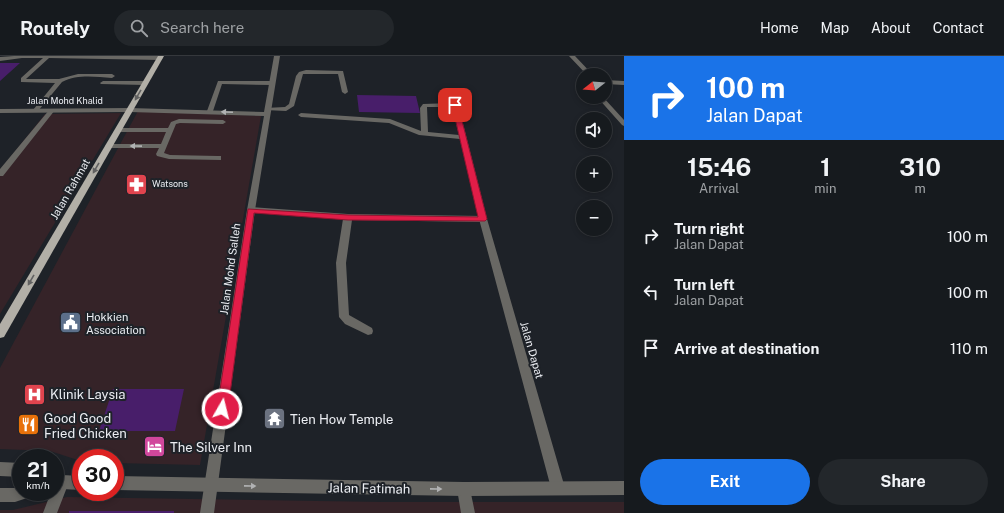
<!DOCTYPE html>
<html lang="en">
<head>
<meta charset="utf-8">
<style>
	body { margin:0; font-family:"Public Sans",sans-serif; background:#23272b; color:#f1f3f6; height:100vh; display:flex; flex-direction:column; font-size:15px; white-space:nowrap }
	* { box-sizing:border-box; margin:0 }
	p { font-size:13px; color:#9ea1a4 }
	.icon { flex:none; width:22px; height:22px; fill:none; stroke:currentColor; stroke-width:2; stroke-linecap:round; stroke-linejoin:round }
	.map { position:relative; flex:1; overflow:hidden }
	.side { display:flex; flex-direction:column; background:#161a1e; width:380px }
	.side>* { flex:none }
	.top-card { background:#1a73e8; color:#fff; overflow:hidden }
	.needle { width:26px; rotate:253deg }
	.buttons { position:absolute; left:576px; top:12px; display:grid; gap:8px }
	.buttons a { display:grid; place-items:center; width:36px; height:36px; border-radius:50%; background:#161a1e; box-shadow:0 2px 6px #0003,0 0 0 1px #35383c; font-size:20px }
	.speed { position:absolute; left:12px; top:393px; display:flex; gap:8px; font-size:20px; font-weight:700; text-align:center }
	.speed>* { display:grid; place-content:center; width:52px; height:52px; border-radius:50%; background:#161a1e; box-shadow:0 2px 6px #0003,0 0 0 1px #35383c; line-height:1 }
	.speed small { font-size:10px; font-weight:400 }
	.speed .limit { border:6px solid #d22; background:#fff; color:#111 }
	.pin { position:absolute; display:grid; place-items:center; width:34px; height:34px; color:#fff; margin:-17px; border-radius:8px; box-shadow:0 2px 6px #0006 }
	.me { position:absolute; width:44px; margin:-22px; rotate:8deg; stroke-linejoin:round; filter:drop-shadow(0 0 3px #0008) }
	.turn { display:flex; align-items:center; gap:14px; height:84px; padding:0 16px; font-size:18px }
	.turn .icon { width:52px; height:52px; stroke-width:2.5 }
	.turn b { display:block; font-size:28px; line-height:34px }
	.eta { display:flex; justify-content:space-evenly; align-items:center; height:68px; text-align:center }
	.eta b { font-size:24px; font-weight:700; line-height:28px }
	.button { display:flex; gap:8px; margin-top:auto; padding:8px 16px }
	.button a { flex:1; height:46px; border-radius:24px; background:#1a73e8; color:#fff; font-size:16px; font-weight:700; line-height:46px; text-align:center }
	.button a+a { background:#23272b; color:#f1f3f6 }
	ul { padding:0; list-style:none }
	li { display:flex; align-items:center; gap:12px; height:56px; padding:0 16px }
	li div { flex:1 }
	li b { display:block; font-size:15px }
	li em { font-style:normal }
	header { display:flex; align-items:center; gap:24px; box-sizing:border-box; height:56px; padding:0 20px; background:#161a1e; border-bottom:1px solid #35383c }
	header strong { font-size:19px }
	nav { display:flex; gap:22px; margin-inline-start:auto; font-size:14px }
	.search { width:280px; height:36px; background:#23272b; display:flex; align-items:center; gap:10px; box-sizing:border-box; padding:0 14px; border-radius:22px; color:#9ea1a4; font-size:15px }
	main { display:flex; flex:1; min-height:0 }
	.map>svg:first-child { display:block }
	.commercial { fill:#352328 }
	.building { fill:#481e6a }
	.lines { fill:none; stroke-linecap:round; stroke-linejoin:round }
	.service { fill:#696864; fill-rule:evenodd }
	.minor { fill:#696864; fill-rule:evenodd }
	.tertiary { fill:#696864; fill-rule:evenodd }
	.primary { fill:#b2afa7; fill-rule:evenodd }
	.oneway { fill:#616161 }
	.oneway2 { fill:#b1b2b3 }
	.route { fill:#e11d48; stroke:#92132f }
	.labels { text-anchor:middle; stroke-width:4; stroke-linejoin:round; paint-order:stroke }
	.far-street-label { font-size:9px; fill:#eceef3; stroke:#1e2228 }
	.far-poi-label { font-size:9px; fill:#eceef3; stroke:#1e2228; text-anchor:start }
	.street-label { font-size:11px; fill:#eceef3; stroke:#1e2228 }
	.poi-label { font-size:11px; fill:#eceef3; stroke:#1e2228; text-anchor:start }
	.near-poi-label { font-size:13px; fill:#eceef3; stroke:#1e2228; text-anchor:start }
	.near-street-label { font-size:13px; fill:#eceef3; stroke:#1e2228 }
</style>
</head>
<body>
<header>
<strong>Routely</strong>
<div class="search"><svg class="icon" aria-label="search" viewBox="0 0 24 24"><circle cx="10" cy="10" r="6"/><path d="M15 15l6 6"/></svg>Search here</div>
<nav><a>Home</a><a>Map</a><a>About</a><a>Contact</a></nav>
</header>
<main>
<div class="map">
<svg width="624" height="457" viewBox="0 0 624 457">
	<rect width="100%" height="100%" fill="#1e2228"/>
	<path class="commercial" d="M138,55L261,60L200,409L115,407V402H81V405L50,395L0,393V312Z
		M121,57L0,258V114L45,58Z
		M67,441L382,446H624V457H0V454H13Z"/>
	<path class="building" d="M0,7H20L0,25Z
		M357,39L416,40L420,57L359,56Z
		M113,333H184L175,375H99Z
		M69,455H174V457H69Z"/>
	<g class="lines">
		<path class="service" d="M14,0H160L163,2L160,4L49,2L26,23H59L78,18H112L115,20L112,22C95,21 78,18 62,26L38,55L36,56L33,54L55,27L21,26V22L43,2H22L0,5V1Z
			M306,14L343,15L348,36L345,38L342,36L338,18H303L294,50L286,55L265,54V52L285,51L289,48L296,20L299,16Z
			M103,25H145L148,27L145,29L101,28L100,27Z
			M218,25H272L275,27L272,29L222,28L213,55L208,56L207,55Z
			M50,53L55,54L3,120H0V113Z
			M179,63L223,64L226,66L223,68L180,67L176,68L164,97L170,99L218,100H221V104L169,103L157,100L156,98L159,92H109L105,90L109,88H161L166,76H118L115,74L118,72H168L171,66Z
			M251,151L348,158L483,160L487,163L483,166L352,164L346,207L349,259L372,272L373,275L372,278L368,279L345,268L339,261L336,207L343,163L248,156L247,154Z
			M62,419L67,421L69,426L57,457H43L51,436H55V426L57,421Z"/>
		<path class="minor" d="M274,0H280L255,154L214,457H200L247,154L264,60L130,56L127,54L130,52L264,56Z
			M569,0H575L593,19H587Z
			M605,24L624,25V29L605,28Z
			M450,35L455,36L487,163L565,432L563,437L558,439L553,437L551,432L479,163L460,83L419,79L389,67L301,61L298,59L301,57L390,63L421,75L420,52L423,48L452,47ZM427,51H452L459,79L428,76Z
			M597,41H603L624,64V70L622,69Z
			M464,426L469,428L475,457H461L457,433L459,428Z"/>
		<path class="tertiary" d="M0,53L130,52L133,54L130,56L0,57Z
			M0,406L21,407V421L0,420Z
			M62,419L81,420V434L62,433L55,435V421Z
			M115,420L464,426L624,425V439L464,440L115,434Z
			M21,430V436H32L30,441L15,446H0V432H15Z"/>
		<path class="primary" d="M158,0H164L4,281L0,282V268Z"/>
	</g>
	<defs><path id="oneway-solid" d="M-6-.8H1V-3.2L6.5 0L1 3.2V.8H-6Z"/></defs>
	<g class="oneway">
		<use href="#oneway-solid" transform="translate(138 39) rotate(120)"/>
		<use href="#oneway-solid" transform="translate(96 112) rotate(120)"/>
		<use href="#oneway-solid" transform="translate(31 224) rotate(120)"/>
	</g>
	<g class="oneway2">
		<use href="#oneway-solid" transform="translate(227 56) rotate(-177)"/>
		<use href="#oneway-solid" transform="translate(136 90) rotate(-179)"/>
		<use href="#oneway-solid" transform="translate(250 430) rotate(1)"/>
		<use href="#oneway-solid" transform="translate(436 433) rotate(1)"/>
	</g>
	<path class="route" d="M455,47L458,49L487,163L485,165L348,164L254,157L228,353L226,357L222,358L218,357L217,353L248,153L348,159L478,161L452,49Z"/>
	<defs>
		<symbol id="pharmacy-square" viewBox="-11 -11 22 22"><rect x="-9" y="-9" width="18" height="18" rx="4" fill="#e0444e" stroke="#1e2228"/><path d="M-2-6h4v4h4v4h-4v4h-4v-4h-4v-4h4Z" fill="#fff"/></symbol>
		<symbol id="civic-square" viewBox="-11 -11 22 22"><rect x="-9" y="-9" width="18" height="18" rx="4" fill="#5c6f8a" stroke="#1e2228"/><path d="M-.6-6.5H3V-4.5H.6V-3L4-1V1h2V6H-6V1h2V-1L-.6-3ZM-1.2 2.5V6h2.4V2.5Z" fill="#fff"/></symbol>
		<symbol id="hospital-square" viewBox="-11 -11 22 22"><rect x="-9" y="-9" width="18" height="18" rx="4" fill="#e0444e" stroke="#1e2228"/><path d="M-5-5h3v3.5h4V-5h3V5h-3V1.5h-4V5h-3Z" fill="#fff"/></symbol>
		<symbol id="temple-square" viewBox="-11 -11 22 22"><rect x="-9" y="-9" width="18" height="18" rx="4" fill="#6b7280" stroke="#1e2228"/><path d="M0-6L5-2H3V0L6.5 2.5H4V6H1.5V3h-3V6H-4V2.5H-6.5L-3 0V-2H-5Z" fill="#fff"/></symbol>
		<symbol id="restaurant-square" viewBox="-11 -11 22 22"><rect x="-9" y="-9" width="18" height="18" rx="4" fill="#e8710a" stroke="#1e2228"/><path d="M-5-6h1v4h1v-4h1v4h1v-4h1v5L-1.5 .5V6h-2V.5L-5-1ZM5-6V6H3V1.5H1.5Q1.5-4 5-6Z" fill="#fff"/></symbol>
		<symbol id="hotel-square" viewBox="-11 -11 22 22"><rect x="-9" y="-9" width="18" height="18" rx="4" fill="#d1479c" stroke="#1e2228"/><path d="M-6-4.5h1.5V1H6V5H4.5V3h-9V5H-6ZM-4 0a1.8 1.8 0 1 1 3.6 0ZM.5 0V-2.5h3Q6-2.5 6 0Z" fill="#fff"/></symbol>
	</defs>
	<g fill-rule="evenodd">
		<use href="#pharmacy-square" x="124" y="116" width="25" height="25"/>
		<use href="#civic-square" x="58" y="254" width="25" height="25"/>
		<use href="#hospital-square" x="22" y="326" width="25" height="25"/>
		<use href="#temple-square" x="262" y="350" width="25" height="25"/>
		<use href="#restaurant-square" x="16" y="356" width="25" height="25"/>
		<use href="#hotel-square" x="142" y="378" width="25" height="25"/>
	</g>
	<g class="labels">
		<g class="far-street-label">
			<text x="65" y="48">Jalan Mohd Khalid</text>
		</g>
		<g class="far-poi-label">
			<text x="152" y="131">Watsons</text>
		</g>
		<g class="street-label">
			<text transform="translate(70 133) rotate(-60)" y="4">Jalan Rahmat</text>
			<text transform="translate(230 213) rotate(-82)" y="4">Jalan Mohd Salleh</text>
			<text transform="translate(532 294) rotate(74)" y="4">Jalan Dapat</text>
		</g>
		<g class="poi-label">
			<text x="86" y="265">Hokkien<tspan x="86" dy="13">Association</tspan></text>
		</g>
		<g class="near-poi-label">
			<text x="50" y="343">Klinik Laysia</text>
			<text x="44" y="367">Good Good<tspan x="44" dy="15">Fried Chicken</tspan></text>
			<text x="290" y="368">Tien How Temple</text>
			<text x="170" y="396">The Silver Inn</text>
		</g>
		<g class="near-street-label">
			<text transform="translate(369 432) rotate(1)" y="5">Jalan Fatimah</text>
		</g>
	</g>
</svg>
<div class="buttons">
<a><svg class="needle" viewBox="-14 -14 28 28"><path d="M0-13l5 13h-10z" fill="#e53935"/><path d="M0 13l5-13h-10z" fill="#9ea1a4"/></svg></a>
<a><svg class="icon" aria-label="sound" viewBox="0 0 24 24"><path d="M4 9h4l5-4v14l-5-4H4zM17 9q2 3 0 6"/></svg></a>
<a>+</a>
<a>−</a>
</div>
<div class="speed"><div>21<small>km/h</small></div><div class="limit">30</div></div>
<div class="pin" style="left:455px;top:49px;background:#d93025"><svg class="icon" aria-label="arrive" viewBox="0 0 24 24"><path d="M6 21V4h12l-3 4 3 4H6"/></svg></div>
<svg class="me" style="left:222px;top:353px" viewBox="-20 -20 40 40"><circle r="17" fill="#e11d48" stroke="#fff" stroke-width="3"/><path d="M0-11L8 9 0 5-8 9z" fill="#fff"/></svg>
</div>
<section class="side">
<div class="top-card">
<div class="turn"><svg class="icon" aria-label="right" viewBox="0 0 24 24"><path d="M7 20v-9h11M14 6l5 5-5 5"/></svg><div><b>100 m</b>Jalan Dapat</div></div>
</div>
<div class="eta">
<div><b>15:46</b><p>Arrival</p></div>
<div><b>1</b><p>min</p></div>
<div><b>310</b><p>m</p></div>
</div>
<ul>
<li><svg class="icon" aria-label="right" viewBox="0 0 24 24"><path d="M7 20v-9h11M14 6l5 5-5 5"/></svg><div><b>Turn right</b><p>Jalan Dapat</p></div><em>100 m</em></li>
<li><svg class="icon" aria-label="left" viewBox="0 0 24 24"><path d="M17 20v-9H6M10 6l-5 5 5 5"/></svg><div><b>Turn left</b><p>Jalan Dapat</p></div><em>100 m</em></li>
<li><svg class="icon" aria-label="arrive" viewBox="0 0 24 24"><path d="M6 21V4h12l-3 4 3 4H6"/></svg><div><b>Arrive at destination</b></div><em>110 m</em></li>
</ul>
<div class="button"><a>Exit</a><a>Share</a></div>
</section>
</main>
</body>
</html>
